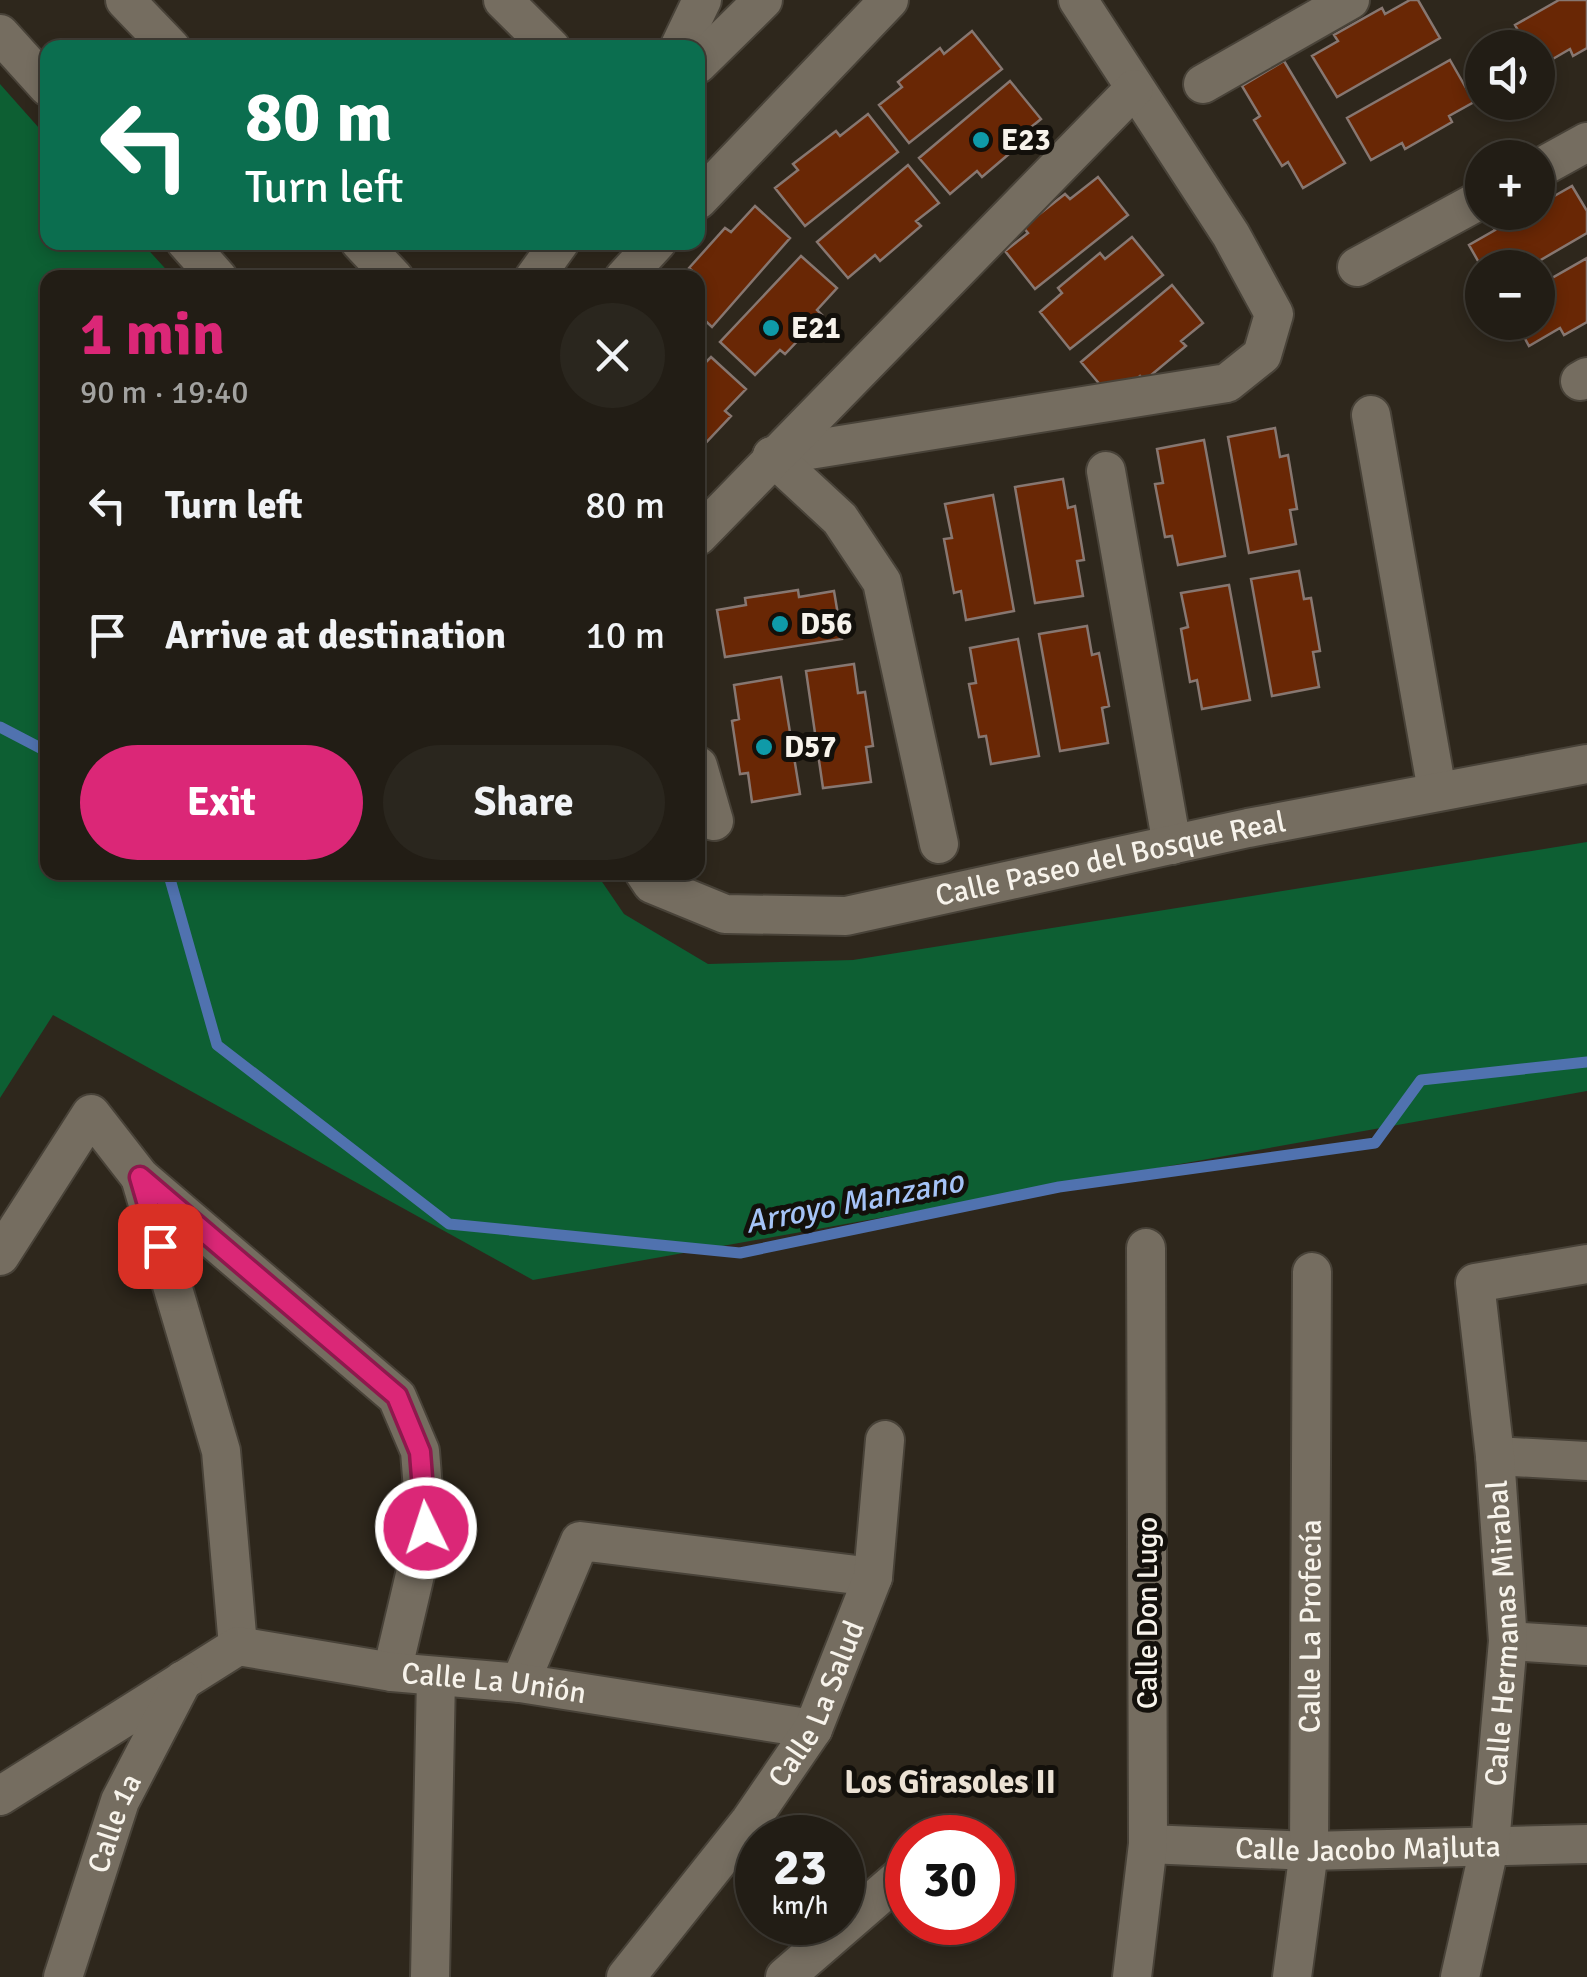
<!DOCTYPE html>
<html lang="en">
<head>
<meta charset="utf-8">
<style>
	body { margin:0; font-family:Signika,sans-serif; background:#2a261e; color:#f1f3f6; height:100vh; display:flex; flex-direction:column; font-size:38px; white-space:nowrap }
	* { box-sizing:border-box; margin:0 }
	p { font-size:32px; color:#a2a2a0 }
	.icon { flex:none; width:55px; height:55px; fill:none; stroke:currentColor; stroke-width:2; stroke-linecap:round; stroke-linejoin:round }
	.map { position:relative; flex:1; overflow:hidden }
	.drawer { position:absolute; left:40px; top:270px; width:665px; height:610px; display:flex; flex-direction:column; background:#221d15; border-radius:20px; box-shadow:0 5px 15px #0003,0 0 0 2px #3f3b34 }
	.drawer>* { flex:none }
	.guide { position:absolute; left:40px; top:40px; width:665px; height:210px; border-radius:20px; box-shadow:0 5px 15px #0003,0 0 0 2px #3f3b34; background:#0b6e4f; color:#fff; overflow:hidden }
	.tools { position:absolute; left:1465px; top:30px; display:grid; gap:20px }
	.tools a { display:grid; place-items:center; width:90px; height:90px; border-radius:50%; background:#221d15; box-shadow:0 5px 15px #0003,0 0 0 2px #3f3b34; font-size:50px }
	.speed { position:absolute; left:735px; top:1815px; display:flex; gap:20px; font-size:50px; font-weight:700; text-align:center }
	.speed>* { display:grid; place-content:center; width:130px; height:130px; border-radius:50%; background:#221d15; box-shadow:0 5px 15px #0003,0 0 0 2px #3f3b34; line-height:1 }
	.speed small { font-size:25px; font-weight:400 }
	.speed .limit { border:15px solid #d22; background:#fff; color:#111 }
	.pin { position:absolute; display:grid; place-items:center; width:85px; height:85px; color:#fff; margin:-42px; border-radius:20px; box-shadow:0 5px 15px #0006 }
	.me { position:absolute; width:110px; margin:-55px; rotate:356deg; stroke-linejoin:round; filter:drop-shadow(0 0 8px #0008) }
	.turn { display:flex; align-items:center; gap:35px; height:210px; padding:0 40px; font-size:45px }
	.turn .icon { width:130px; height:130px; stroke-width:2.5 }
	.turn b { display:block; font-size:70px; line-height:85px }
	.round { display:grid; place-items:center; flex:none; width:105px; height:105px; border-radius:52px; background:#2a261e }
	.headline { display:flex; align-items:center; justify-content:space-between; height:170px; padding:0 40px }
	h1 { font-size:60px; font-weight:800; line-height:75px; color:#db2777 }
	.action { display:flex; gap:20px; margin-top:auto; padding:20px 40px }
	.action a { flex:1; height:115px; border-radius:60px; background:#db2777; color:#fff; font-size:40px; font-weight:800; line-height:115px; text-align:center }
	.action a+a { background:#2a261e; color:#f1f3f6 }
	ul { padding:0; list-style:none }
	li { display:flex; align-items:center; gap:30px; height:130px; padding:0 40px }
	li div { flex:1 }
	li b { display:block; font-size:38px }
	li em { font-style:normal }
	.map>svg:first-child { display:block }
	.forest { fill:#0d5f33 }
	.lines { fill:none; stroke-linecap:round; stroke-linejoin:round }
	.stream { stroke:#5072af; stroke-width:11 }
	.building { fill:#692705; stroke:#877771; stroke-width:2.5 }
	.minor-casing { stroke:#484238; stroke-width:42 }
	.minor { stroke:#756d60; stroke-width:38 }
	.route-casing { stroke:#8e194d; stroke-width:25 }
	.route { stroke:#db2777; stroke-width:18 }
	.culture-dot { fill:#0f9aa8; stroke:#13100b; stroke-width:4 }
	.labels { text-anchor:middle; stroke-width:10; stroke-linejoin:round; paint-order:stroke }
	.poi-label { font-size:30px; font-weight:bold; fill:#f7f3eb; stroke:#13100b; text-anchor:start }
	.street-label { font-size:30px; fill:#f7f3eb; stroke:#13100b }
	.water-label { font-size:32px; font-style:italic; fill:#a5c3f7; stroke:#13100b }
	.neighbourhood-label { font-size:32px; font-weight:bold; fill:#ece2d4; stroke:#13100b }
</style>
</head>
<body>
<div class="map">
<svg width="1587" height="1977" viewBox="0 0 1587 1977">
	<rect width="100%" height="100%" fill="#2e271c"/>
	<path class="forest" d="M0,84L47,137L48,242L142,243L173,277L48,278V872L596,873L624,914L708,964L853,960L1587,842V1091L533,1280L53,1015L0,1098Z"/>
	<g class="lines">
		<path class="stream" d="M0,727L48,752
			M168,872L217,1045L449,1224L740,1253L1059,1187L1375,1143L1421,1080L1587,1062"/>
	</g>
	<path class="building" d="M1410,0H1418L1440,38L1337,97L1312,56L1338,41L1334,35L1382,8L1385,14Z
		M1559,0H1587V48L1573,56L1570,49L1539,67L1538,48H1528L1515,25Z
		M972,31L1002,69L909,143L879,105L902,87L898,82L940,48L944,54Z
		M1450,60L1474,102L1449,116L1452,122L1405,149L1402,143L1371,160L1347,118Z
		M1284,61L1345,163L1303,188L1288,162L1282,166L1254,120L1260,116L1242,86Z
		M1010,81L1041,119L1019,137L1023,142L982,177L977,171L950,194L919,158Z
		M868,114L898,152L805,226L775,188L798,170L793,164L836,131L840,136Z
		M908,165L939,203L916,221L921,226L880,261L875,255L848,278L817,242Z
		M1098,177L1128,215L1035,289L1005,251L1028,233L1023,227L1065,194L1070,199Z
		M1572,186L1587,211V233L1527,268H1482L1469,245L1495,230L1491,224L1512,212H1538V198L1542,203Z
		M755,206L790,238L712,327L698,314V278H691L695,273L689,268L725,228L731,232Z
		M1132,237L1163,275L1070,349L1040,312L1062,293L1058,288L1100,253L1105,259Z
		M801,256L837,288L817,310L822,315L785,354L780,350L755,375L720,342Z
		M1587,258V322L1564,335L1560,328L1529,346L1516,322H1538V286Z
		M1172,285L1203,323L1181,341L1186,346L1144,381L1140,376L1112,399L1081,362Z
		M711,357L746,389L725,411L731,416L698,451V370Z
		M1275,428L1280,457L1288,455L1297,509L1290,510L1296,544L1249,553L1228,437Z
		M1204,440L1225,556L1178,565L1172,536L1165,537L1155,484L1163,483L1157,449Z
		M1063,479L1068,508L1075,506L1084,560L1077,561L1083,596L1035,603L1015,487Z
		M993,495L1014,611L966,620L961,591L954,593L944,539L952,538L945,504Z
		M1299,571L1304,599L1311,598L1320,651L1313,652L1319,687L1272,696L1251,579Z
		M1229,585L1250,700L1202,709L1197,680L1190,682L1181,629L1188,627L1181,593Z
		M798,590L799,597L834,591L842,639L725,657L717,610L746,605L745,598Z
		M1087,626L1092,655L1099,653L1109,706L1102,708L1108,743L1060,751L1039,634Z
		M1018,639L1039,756L991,764L986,736L979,737L969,684L976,683L970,648Z
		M854,664L858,693L865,692L873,746L866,747L871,782L823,788L806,671Z
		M781,677L800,794L752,802L748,773L740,774L732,721L739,719L734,685Z"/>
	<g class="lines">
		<defs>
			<g id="minor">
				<path d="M125,0L171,48"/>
				<path d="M503,0L551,48"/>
				<path d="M0,34L48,87"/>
				<path d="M679,48L702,0"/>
				<path d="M698,64L763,0"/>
				<path d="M1203,84L1350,0"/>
				<path d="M1538,169L1587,142"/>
				<path d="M698,200L889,0"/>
				<path d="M186,242L218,278"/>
				<path d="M360,242L394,278"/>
				<path d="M1357,267L1482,199"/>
				<path d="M534,278L560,242"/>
				<path d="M624,278L657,242"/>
				<path d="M1580,381L1587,377"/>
				<path d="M1371,415L1437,791"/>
				<path d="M772,456L1227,383L1262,355L1274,314L1231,235L1078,0"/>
				<path d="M772,456L840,519L882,582L939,844"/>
				<path d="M1106,471L1172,845"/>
				<path d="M698,536L1134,89"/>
				<path d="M698,766L714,821"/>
				<path id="s1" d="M644,872L652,884L725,914L846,916L1248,828L1587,764"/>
				<path d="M140,1177L221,1451L238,1646"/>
				<path d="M0,1256L91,1114L140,1177L397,1397L420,1451L426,1528L392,1672"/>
				<path d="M1495,1456L1587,1461"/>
				<path d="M1508,1641L1587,1646"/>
				<path d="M520,1683L580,1541L873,1577"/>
				<path id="s2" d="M0,1796L238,1646L392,1672L520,1683L813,1729"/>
				<path id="s3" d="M1148,1844L1309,1851L1587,1844"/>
				<path id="s4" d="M63,1977L120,1801L183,1680"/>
				<path d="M430,1977L436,1677"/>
				<path id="s5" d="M626,1977L750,1821L813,1729L873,1577L885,1440"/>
				<path d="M785,1977L904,1874"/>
				<path d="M1132,1977L1148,1844L1146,1248"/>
				<path id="s6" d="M1292,1977L1309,1851L1312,1272"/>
				<path id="s7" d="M1460,1977L1490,1844L1508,1641L1495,1456L1475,1283L1587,1264"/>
			</g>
		</defs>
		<use href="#minor" class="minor-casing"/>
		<use href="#minor" class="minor"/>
	</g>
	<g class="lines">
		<defs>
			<path id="route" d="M160,1246L140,1177L397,1396L420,1452L426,1528"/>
		</defs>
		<use href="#route" class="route-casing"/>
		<use href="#route" class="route"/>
	</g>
	<g class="culture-dot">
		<circle cx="981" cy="140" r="10"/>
		<circle cx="771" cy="328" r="10"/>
		<circle cx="780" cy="624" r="10"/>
		<circle cx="764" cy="747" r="10"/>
	</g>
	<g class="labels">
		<g class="poi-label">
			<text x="1001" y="150">E23</text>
			<text x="791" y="338">E21</text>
			<text x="800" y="634">D56</text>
			<text x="784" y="757">D57</text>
		</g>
		<g class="street-label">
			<text dy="10" stroke="none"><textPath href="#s1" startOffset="485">Calle Paseo del Bosque Real</textPath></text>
			<text transform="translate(1147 1613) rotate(-90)" y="10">Calle Don Lugo</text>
			<text dy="10" stroke="none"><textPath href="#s6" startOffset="352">Calle La Profecía</textPath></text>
			<text dy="10" stroke="none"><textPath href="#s7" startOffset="348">Calle Hermanas Mirabal</textPath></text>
			<text dy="10" stroke="none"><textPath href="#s2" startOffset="540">Calle La Unión</textPath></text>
			<text dy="10" stroke="none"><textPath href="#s5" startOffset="335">Calle La Salud</textPath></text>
			<text dy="10" stroke="none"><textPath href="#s4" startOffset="162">Calle 1a</textPath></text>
			<text dy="10" stroke="none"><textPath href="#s3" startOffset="220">Calle Jacobo Majluta</textPath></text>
		</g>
		<g class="water-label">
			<text transform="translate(854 1201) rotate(-11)" y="11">Arroyo Manzano</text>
		</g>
		<g class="neighbourhood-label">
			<text x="950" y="1793">Los Girasoles II</text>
		</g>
	</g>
</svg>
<div class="tools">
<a><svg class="icon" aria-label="sound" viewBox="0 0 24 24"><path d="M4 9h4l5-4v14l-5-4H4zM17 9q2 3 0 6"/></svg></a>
<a>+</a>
<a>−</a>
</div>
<div class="speed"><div>23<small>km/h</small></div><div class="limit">30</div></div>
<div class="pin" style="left:160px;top:1246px;background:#d93025"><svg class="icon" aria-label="arrive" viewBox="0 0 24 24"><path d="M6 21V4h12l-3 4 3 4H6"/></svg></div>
<svg class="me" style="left:426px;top:1528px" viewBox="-20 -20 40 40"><circle r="17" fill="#db2777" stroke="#fff" stroke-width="3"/><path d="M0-11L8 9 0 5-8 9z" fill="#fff"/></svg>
<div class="guide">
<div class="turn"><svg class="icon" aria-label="left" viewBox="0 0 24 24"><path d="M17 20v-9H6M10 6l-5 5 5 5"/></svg><div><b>80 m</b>Turn left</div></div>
</div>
<section class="drawer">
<div class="headline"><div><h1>1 min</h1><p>90 m · 19:40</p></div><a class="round"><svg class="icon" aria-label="close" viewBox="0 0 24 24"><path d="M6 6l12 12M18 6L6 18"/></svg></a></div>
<ul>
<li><svg class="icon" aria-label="left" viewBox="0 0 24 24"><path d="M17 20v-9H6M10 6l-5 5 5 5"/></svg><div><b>Turn left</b></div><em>80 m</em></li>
<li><svg class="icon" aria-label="arrive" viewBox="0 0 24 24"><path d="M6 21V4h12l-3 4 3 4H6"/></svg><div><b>Arrive at destination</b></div><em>10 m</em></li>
</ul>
<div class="action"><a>Exit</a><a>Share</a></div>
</section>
</div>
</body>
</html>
